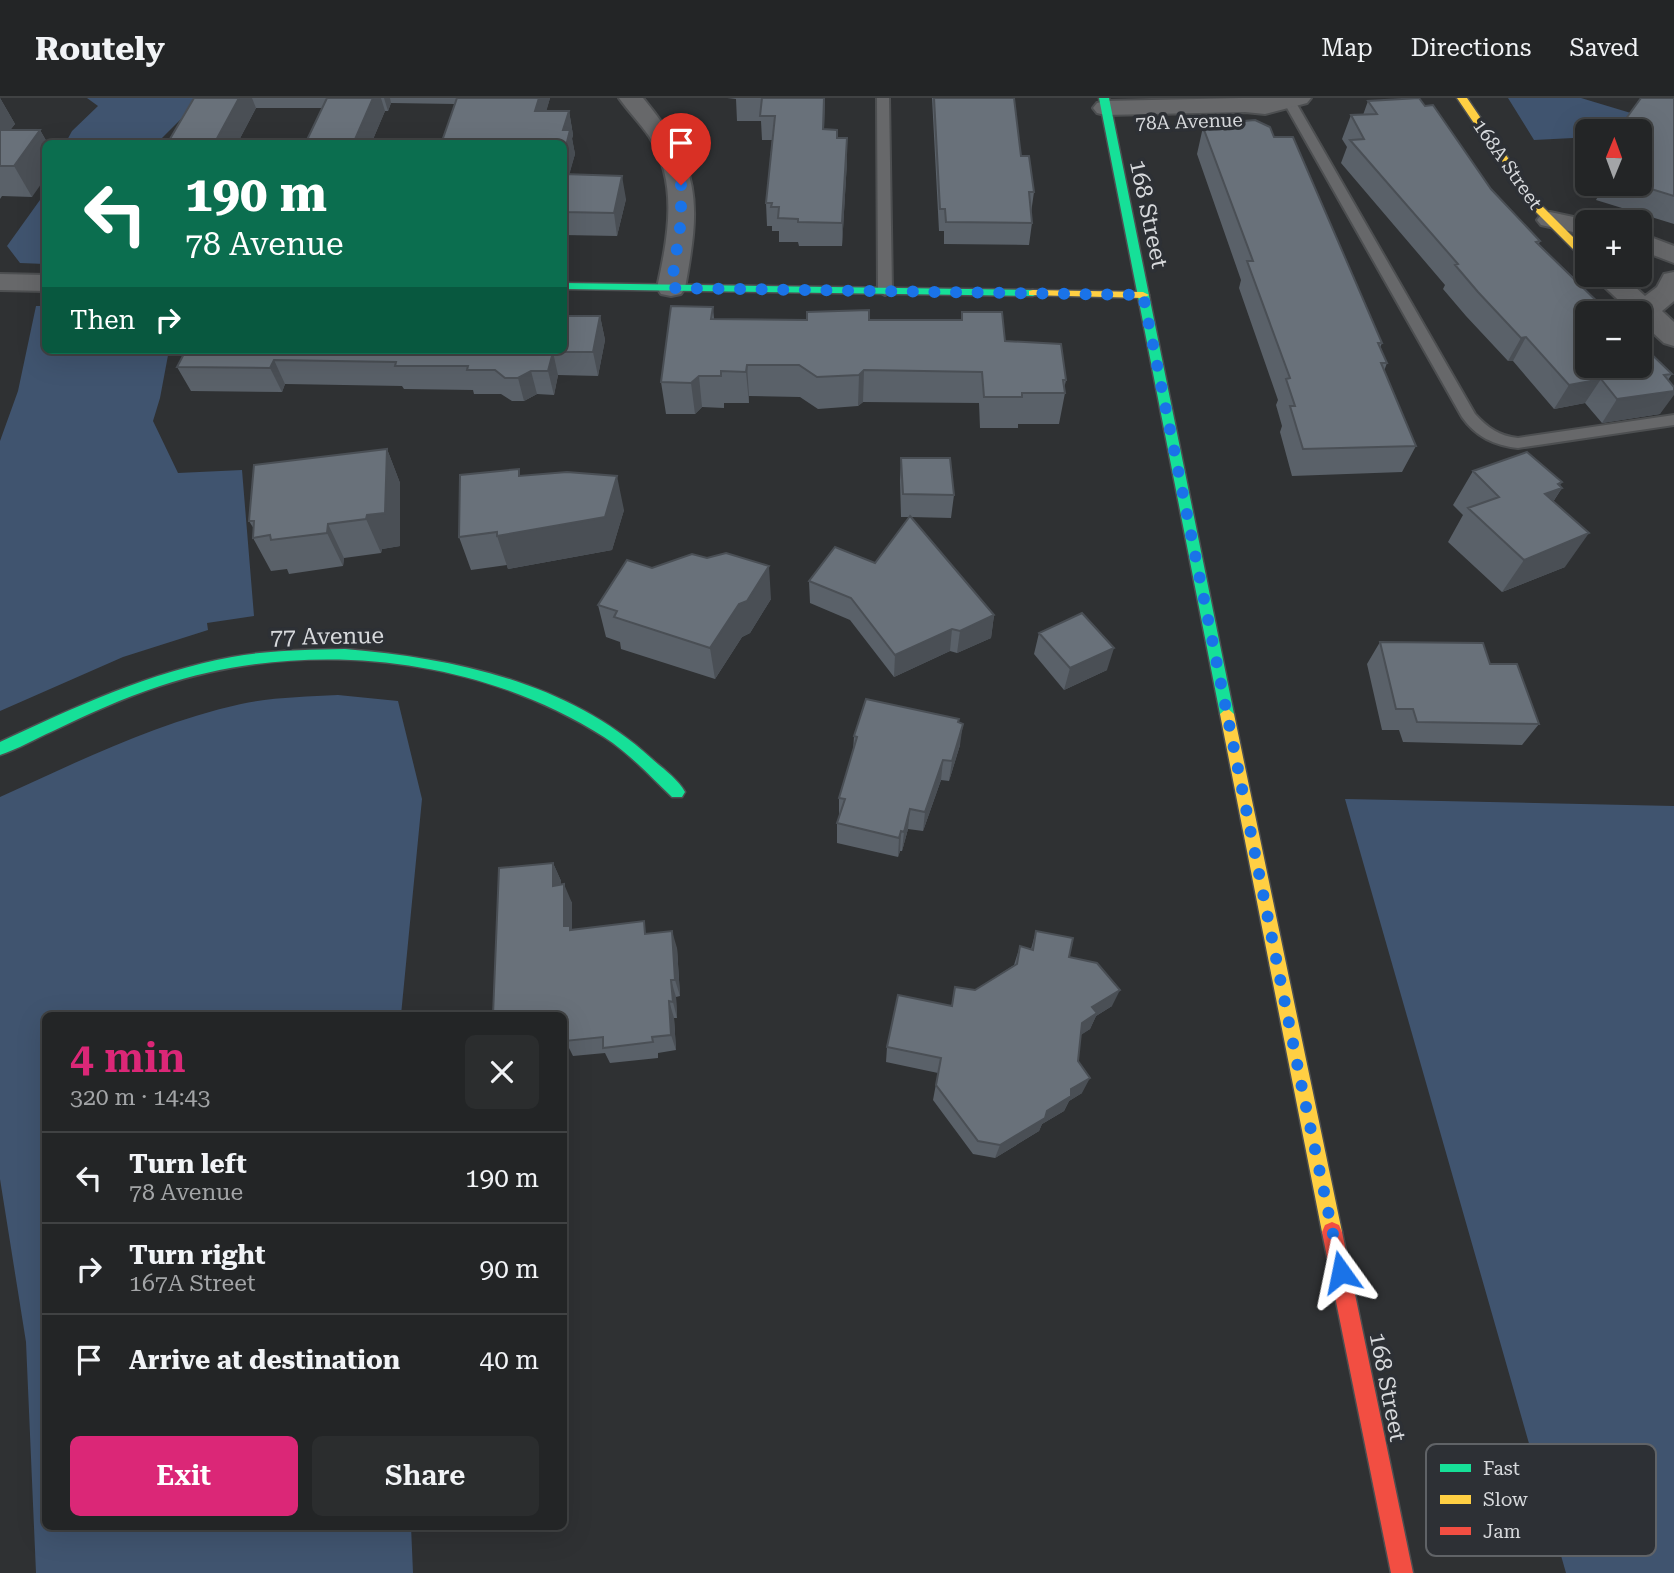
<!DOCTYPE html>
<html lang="en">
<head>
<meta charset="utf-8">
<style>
	body { margin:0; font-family:"Roboto Serif",serif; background:#2b2d2e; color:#f1f3f6; height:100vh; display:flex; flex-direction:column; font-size:26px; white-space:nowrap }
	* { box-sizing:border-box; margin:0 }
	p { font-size:23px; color:#a3a5a7 }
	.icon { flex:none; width:38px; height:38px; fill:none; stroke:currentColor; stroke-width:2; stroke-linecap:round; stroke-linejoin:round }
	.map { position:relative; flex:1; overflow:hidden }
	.sheet { position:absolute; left:42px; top:914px; width:525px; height:518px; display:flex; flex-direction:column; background:#232526; border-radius:10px; box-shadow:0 7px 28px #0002,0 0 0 2px #404243 }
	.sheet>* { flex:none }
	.banner { position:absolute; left:42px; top:42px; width:525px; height:214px; border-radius:10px; box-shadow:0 7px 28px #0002,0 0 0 2px #404243; background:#0b6e4f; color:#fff; overflow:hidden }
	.needle { width:46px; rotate:1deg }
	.buttons { position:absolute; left:1575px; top:21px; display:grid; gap:14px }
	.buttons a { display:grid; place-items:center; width:77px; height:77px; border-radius:10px; background:#232526; box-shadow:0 7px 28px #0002,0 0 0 2px #404243; font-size:35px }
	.pin { position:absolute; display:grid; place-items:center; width:60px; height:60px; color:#fff; margin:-72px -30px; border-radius:50% 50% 50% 0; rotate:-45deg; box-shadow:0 0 7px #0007 }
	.pin .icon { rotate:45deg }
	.me { position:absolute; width:77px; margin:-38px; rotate:348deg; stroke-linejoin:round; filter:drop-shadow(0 0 5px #0008) }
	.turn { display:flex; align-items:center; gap:24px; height:147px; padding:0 28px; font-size:32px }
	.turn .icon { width:91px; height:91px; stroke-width:2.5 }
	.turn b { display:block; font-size:49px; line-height:60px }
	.then { display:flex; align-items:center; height:66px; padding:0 28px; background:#0003; gap:14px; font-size:26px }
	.round { display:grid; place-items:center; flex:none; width:74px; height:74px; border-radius:10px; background:#2b2d2e }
	.head { display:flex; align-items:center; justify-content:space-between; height:119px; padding:0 28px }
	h1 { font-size:42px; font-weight:600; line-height:52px; color:#db2777 }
	.cta { display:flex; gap:14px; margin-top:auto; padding:14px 28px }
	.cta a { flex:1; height:80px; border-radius:10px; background:#db2777; color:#fff; font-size:28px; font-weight:600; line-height:80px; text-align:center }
	.cta a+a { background:#2b2d2e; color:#f1f3f6 }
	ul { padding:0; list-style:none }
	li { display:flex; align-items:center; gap:21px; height:91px; padding:0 28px; border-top:2px solid #404243 }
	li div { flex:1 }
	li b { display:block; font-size:26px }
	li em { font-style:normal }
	header { display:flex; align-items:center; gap:42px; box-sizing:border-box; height:98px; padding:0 35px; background:#232526; border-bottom:2px solid #404243 }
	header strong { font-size:33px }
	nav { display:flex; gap:38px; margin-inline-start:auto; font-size:24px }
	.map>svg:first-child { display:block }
	.green { fill:#40546f }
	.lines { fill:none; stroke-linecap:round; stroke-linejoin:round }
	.lane-casing { stroke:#4d4f51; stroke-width:4 }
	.street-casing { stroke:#4d4f51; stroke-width:4 }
	.fast-casing { stroke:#4d4f51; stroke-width:3 }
	.slow-casing { stroke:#4d4f51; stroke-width:3 }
	.jam-casing { stroke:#4d4f51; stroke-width:3 }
	.lane { fill:#67686a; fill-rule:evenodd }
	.street { fill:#67686a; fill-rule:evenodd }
	.fast { fill:#16e098; fill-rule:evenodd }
	.slow { fill:#ffcf43; fill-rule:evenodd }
	.jam { fill:#f24e42; fill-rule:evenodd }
	.wall { fill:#5a6169 }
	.shaded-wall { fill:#4a4f55 }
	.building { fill:#69717a; stroke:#4a4f55; stroke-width:2 }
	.route { stroke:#1a73e8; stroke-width:12; stroke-dasharray:0 21.6 }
	.labels { text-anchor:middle; stroke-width:7; stroke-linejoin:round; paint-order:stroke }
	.far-street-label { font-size:19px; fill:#d7d9dc; stroke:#2d3035 }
	.street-label { font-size:23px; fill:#d7d9dc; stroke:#2d3035 }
	.key { fill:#2d3035; stroke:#606367; stroke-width:2 }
	.key-label { font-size:19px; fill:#d7d9dc }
</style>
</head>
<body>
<header>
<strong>Routely</strong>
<nav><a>Map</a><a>Directions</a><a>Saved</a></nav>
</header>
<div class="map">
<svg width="1674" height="1475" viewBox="0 0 1674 1475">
	<rect width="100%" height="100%" fill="#2f3133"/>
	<path class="green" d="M87,0H202L157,45L65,46L72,33L98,8Z
		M1508,0H1581L1674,28L1640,33H1587V44L1573,40L1534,42Z
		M45,95V166L20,165L7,148Z
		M36,208H45L46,252H169L160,300L153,323L178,375L242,372L254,518L207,525L208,532L123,559L0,613V343L18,293Z
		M338,597L398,603L422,701L401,917H46V1428H411L413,1475H36L26,1244L0,1081V699C79,663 156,625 241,606C273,599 305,599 338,597Z
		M1345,701L1674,708V1475H1566Z"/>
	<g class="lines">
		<defs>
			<path id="lane" d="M877,0H889L892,193L885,197L878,193Z
				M1285,1L1295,3L1475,316C1488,330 1499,338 1518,340L1674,317V327L1518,350C1494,347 1476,339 1462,319L1283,3Z"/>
			<path id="street" d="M619,0H643C701,71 701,102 685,190L681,196L671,198L661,196L657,190C668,139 679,85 649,38C640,25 628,13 619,0Z
				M1242,0H1311L1307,5L1265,16L1245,14L1105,17L1097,15L1093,10L1097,5L1105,3Z
				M1550,114L1597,124H1587V137L1541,127L1537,122L1541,117Z
				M1640,135L1674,148V165L1640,152Z
				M1674,174V203L1662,213L1674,224V248L1664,245L1640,223V215H1632L1592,177H1622L1645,198L1657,189L1664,176Z
				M0,176L46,177V193L0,192Z"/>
			<path id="fast" d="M1099,0H1109L1234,616L1227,622L1220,616Z
				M564,185L1033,192L1039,195L1033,198L564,191Z
				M345,551C453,560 568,584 651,660C662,670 678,681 685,694L682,699H672C650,678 629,655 604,639C475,557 305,540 160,588C123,600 88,616 53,633C35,641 18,651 0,657V644C75,609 150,574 232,559C269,552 307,552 345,551Z"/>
			<path id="slow" d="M1457,0H1467L1538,104L1587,153V162L1583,161L1530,108Z
				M1033,192L1143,194L1149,197L1143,200L1029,197V193Z
				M1227,610L1234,616L1342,1134L1339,1141L1332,1144L1325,1141L1322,1134L1220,616Z"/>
			<path id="jam" d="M1332,1124L1339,1127L1342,1134L1413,1475H1391L1322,1134L1325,1127Z"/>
		</defs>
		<use href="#lane" class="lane-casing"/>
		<use href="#street" class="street-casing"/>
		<use href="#fast" class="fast-casing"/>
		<use href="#slow" class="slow-casing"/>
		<use href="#jam" class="jam-casing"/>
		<use href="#lane" class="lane"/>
		<use href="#street" class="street"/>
		<use href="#fast" class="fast"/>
		<use href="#slow" class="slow"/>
		<use href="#jam" class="jam"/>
	</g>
	<path class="wall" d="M0,0L15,26L10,32H40L48,46H46L32,99L2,98L0,101Z
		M194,0H550L546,13H569L573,37L572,41L575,56L569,76L626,101L617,138L564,137V46L455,6L391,5L388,13H385L371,46H305L322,10H256L237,46H167Z
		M727,0H825L824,32L837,40L847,63L842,148H799L798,144H779V133H772V128H767L766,105L772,42H762L761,23H737L736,1Z
		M932,0H1014L1021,58L1034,94L1031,115L1032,125L1029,147L944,146V133H939Z
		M1674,0V126L1596,102L1604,88L1596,86H1640Z
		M1368,3L1491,91L1540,143L1539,146L1672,276L1668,282L1660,316L1602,325L1585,305L1554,311L1513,263H1508L1466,218L1443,191L1445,187L1341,65L1347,49L1342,41L1351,17H1363Z
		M1210,26L1274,39L1382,245L1380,250L1387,265L1384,273L1416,348L1402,374L1292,378L1280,334L1282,328L1276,307L1278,302L1239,190L1241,182L1197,56L1203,29H1209Z
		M713,209L714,221L961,222L962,214L1066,282L1064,291L1065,295L1059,326H1018V330H980L979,305L863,304L858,308L818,311L800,299L749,298V305H724V310L702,309L695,316H666L661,284Z
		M600,218L605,242L598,278L558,277L554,297L537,296L524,303H512L501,296H474L473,292L404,291L402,288L285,286L282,294L191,293L177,269L186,252H564Z
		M387,351L400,385V448L382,451L381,455L344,460L343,468L289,476L287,471L271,473L253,440L254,431L249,423Z
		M901,360L954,397L951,420L911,419L994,517L991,540L957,555L950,553L894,579L850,522L810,505L809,483L875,465L909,419H901L900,383Z
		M1473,373L1562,384L1560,387L1562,390L1553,404L1565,469L1502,494L1448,444L1463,417L1453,407Z
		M521,378L624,412L612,452L508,471L507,467L471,472L459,439Z
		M652,470L771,501L750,535L742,539L715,581L621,551L620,544L606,539L598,507Z
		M1039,535L1107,572L1064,592L1034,556Z
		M1380,544L1490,566L1539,626L1522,647L1403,644L1399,632H1382L1367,566Z
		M959,625L960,647L949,683L941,682L923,733L908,731L902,753H900L898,759L837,745V725L839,718V700L853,653L854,638Z
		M553,765L561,783V787L572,805V831L648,836L677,850L680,898L676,899L677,920H674L676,952L658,955V960L610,965L605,955L573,958L569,950L564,951V917Z
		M1036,833L1069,859L1112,908L1096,918L1090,931L1080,937L1078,963L1082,995L1069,1003L1064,1013L1042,1026L1039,1033L995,1060L973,1056L933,1002L938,975L886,964L887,949L1014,867L1020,848L1031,851Z"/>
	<path class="shaded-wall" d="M0,0L15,26L0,45Z
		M239,0H252L256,10L237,46H214Z
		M373,0H381L385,13L371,46H353Z
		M384,0H390L391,5L388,13Z
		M539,0H550L540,36L535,13Z
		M569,13L573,37L572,40L575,56L564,96L563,32Z
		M40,32L48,46H46V79L32,99L14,68Z
		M847,40V63L842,148V125Z
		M622,78L626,101L617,138L614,115Z
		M600,218L605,242L598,278L593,254Z
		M1526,239L1513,263H1508L1521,240Z
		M553,254L558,277L554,297L548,273Z
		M274,262L285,286L282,294L270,270Z
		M747,267L749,298V305L746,274Z
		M864,272L863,304L858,308L859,277Z
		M531,273L537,296L524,303L518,280Z
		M699,278L702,309L695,316L691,285Z
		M1601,281L1585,305L1554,311L1569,287Z
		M1674,293V297L1660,316L1602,325L1617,301Z
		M387,351L400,385V448L382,451L381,455L366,421Z
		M617,378L624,412L612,452L508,471L497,438Z
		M1562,384L1556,392L1562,390L1540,423L1545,396Z
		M328,426L344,460L343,468L327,435Z
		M1589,435L1565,469L1502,494L1524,462Z
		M769,468L771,501L750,535L742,539L715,581L710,550L739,506Z
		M994,517L991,540L957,555L960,533Z
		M952,531L950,553L894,579L895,557Z
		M1114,550L1107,572L1064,592L1070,570Z
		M963,626L960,647L949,683L952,663Z
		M943,662L941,682L923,733L925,714Z
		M910,711L908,731L902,753L904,734Z
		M901,733L900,753L898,759L899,740Z
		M553,765L561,783V806L553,788Z
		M564,786L572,805V833L564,828Z
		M672,833L677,850L680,898L675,882Z
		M671,882L676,899L677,920L673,904Z
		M1120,892L1112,908L1096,918L1090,931L1075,941L1082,925L1092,909Z
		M669,903L674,920L676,952L671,937Z
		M1090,980L1082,995L1069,1003L1064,1013L1042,1026L1039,1033L995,1060L1000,1047L1071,991Z"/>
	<path class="building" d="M194,0H239L214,46H167Z
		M327,0H373L353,46H305Z
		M457,0H539L535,13H569L563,32H570L564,56V46H441Z
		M762,0H824L823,31L837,32V40H847L842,125L798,124V121L778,120L779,109H771L772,105H766L775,18H760Z
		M934,0H1014L1021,58H1029L1034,94H1029L1032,125L946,124L945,111H940Z
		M1419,0L1425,8L1433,7L1491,91L1540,143L1536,144L1609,215H1587V268H1640V245L1672,276L1664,277L1674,289V293L1617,301L1601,281L1569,287L1526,239L1521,240L1478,194L1455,167L1458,166L1350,42L1364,41L1351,17L1377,16L1368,3Z
		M1641,0H1674V98L1635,86H1640V33H1617Z
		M1255,22L1270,29L1274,39H1293L1382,245H1378L1387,265H1381L1416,348L1303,351L1290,308H1295L1286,281L1290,280L1247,163H1253L1203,29H1211L1210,26Z
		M0,32H40L14,68H0Z
		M564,76L622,78L614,115L564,114Z
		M671,208L713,209L711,221L807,222V214L869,212V222H962V214H1002L1005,243L1061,246L1066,282H1063L1065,295H1022V299H984L982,274L864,272L859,277L817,279L799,267H747L746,274L721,273V278H699L691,285L661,284Z
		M564,218H600L593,254H553L548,273H531L518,280H505L495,272H467L468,268H395L396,264L274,262L270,270L177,269L186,252H564Z
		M387,351L385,415L367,417L366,421L328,426L327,435L271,442L270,437L253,440L254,423H249L254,367Z
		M1527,354L1562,384L1558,386L1562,390L1545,396L1589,435L1524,462L1468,410L1499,399L1473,373Z
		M901,360H950L954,397L903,396Z
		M519,371V378L567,374L617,378L605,419L497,438V434L459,439L460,377Z
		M910,418L994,517L960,533L952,531L895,557L851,500L809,483L835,449L875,465Z
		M726,455L769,468L747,503L739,506L710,550L614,519L617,513L598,507L627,462L652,470L692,456L707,460Z
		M1082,515L1114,550L1070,570L1039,535Z
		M1380,544L1483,545L1490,566H1517L1539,626L1417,624L1413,611H1396Z
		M866,601L959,621L958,624L963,626L952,663L943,662L925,714L910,711L904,734L901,733L899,740L837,725L845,701L839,700L857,639L854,638Z
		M553,765V788L564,786V828H570V832L644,823L645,836L672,833L675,882H671L673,904L669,903L671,937L652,939L653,944L603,950V939L565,943V934L564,935V917H493L499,770Z
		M1036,833L1073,840L1069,859L1097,865L1120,892L1092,909L1097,915L1082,925L1078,963L1090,980L1071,991V998L1047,1013L1045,1020L1000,1047L978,1043L936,987L941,960L887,949L898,897L952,908L955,889L975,892L1017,866L1020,848L1033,852Z"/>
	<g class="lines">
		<path class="route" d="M681,87V123L671,190L1143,197L1302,990L1341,1174"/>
	</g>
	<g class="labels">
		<g class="far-street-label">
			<text transform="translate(1189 23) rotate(-2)" y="7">78A Avenue</text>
			<text transform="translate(1508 66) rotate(55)" y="7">168A Street</text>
		</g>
		<g class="street-label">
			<text transform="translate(1149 116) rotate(78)" y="8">168 Street</text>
			<text transform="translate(327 538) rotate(-1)" y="8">77 Avenue</text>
			<text transform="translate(1388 1289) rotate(79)" y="8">168 Street</text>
		</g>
	</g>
	<rect x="1426" y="1346" width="230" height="112" rx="10" class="key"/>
	<rect x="1440" y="1366" width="31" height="8" fill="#16e098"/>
	<rect x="1440" y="1397" width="31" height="9" fill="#ffcf43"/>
	<rect x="1440" y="1429" width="31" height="8" fill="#f24e42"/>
	<g class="key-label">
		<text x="1483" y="1377">Fast</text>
		<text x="1483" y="1408">Slow</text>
		<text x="1483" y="1440">Jam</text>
	</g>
</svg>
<div class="buttons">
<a><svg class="needle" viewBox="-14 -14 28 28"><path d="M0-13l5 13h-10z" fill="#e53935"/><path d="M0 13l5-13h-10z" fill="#a3a5a7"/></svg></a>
<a>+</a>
<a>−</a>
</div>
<div class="pin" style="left:681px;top:87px;background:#d93025"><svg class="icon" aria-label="arrive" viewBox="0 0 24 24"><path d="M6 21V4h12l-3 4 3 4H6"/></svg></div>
<svg class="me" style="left:1341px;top:1174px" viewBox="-20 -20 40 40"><path d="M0-17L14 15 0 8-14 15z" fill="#1a73e8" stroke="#fff" stroke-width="4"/></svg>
<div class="banner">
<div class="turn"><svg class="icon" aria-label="left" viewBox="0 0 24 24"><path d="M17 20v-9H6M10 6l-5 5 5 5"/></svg><div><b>190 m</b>78 Avenue</div></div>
<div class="then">Then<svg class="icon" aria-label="right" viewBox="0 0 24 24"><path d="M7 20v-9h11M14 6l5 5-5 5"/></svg></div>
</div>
<section class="sheet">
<div class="head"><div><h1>4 min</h1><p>320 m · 14:43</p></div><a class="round"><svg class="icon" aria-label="close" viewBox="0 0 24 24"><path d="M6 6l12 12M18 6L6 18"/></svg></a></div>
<ul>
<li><svg class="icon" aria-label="left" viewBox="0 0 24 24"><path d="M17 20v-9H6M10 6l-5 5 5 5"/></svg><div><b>Turn left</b><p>78 Avenue</p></div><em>190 m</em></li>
<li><svg class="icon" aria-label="right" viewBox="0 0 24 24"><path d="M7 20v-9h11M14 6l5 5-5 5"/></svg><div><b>Turn right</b><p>167A Street</p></div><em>90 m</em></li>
<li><svg class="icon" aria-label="arrive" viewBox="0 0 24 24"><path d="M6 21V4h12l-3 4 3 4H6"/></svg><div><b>Arrive at destination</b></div><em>40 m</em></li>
</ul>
<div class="cta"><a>Exit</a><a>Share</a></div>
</section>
</div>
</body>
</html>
